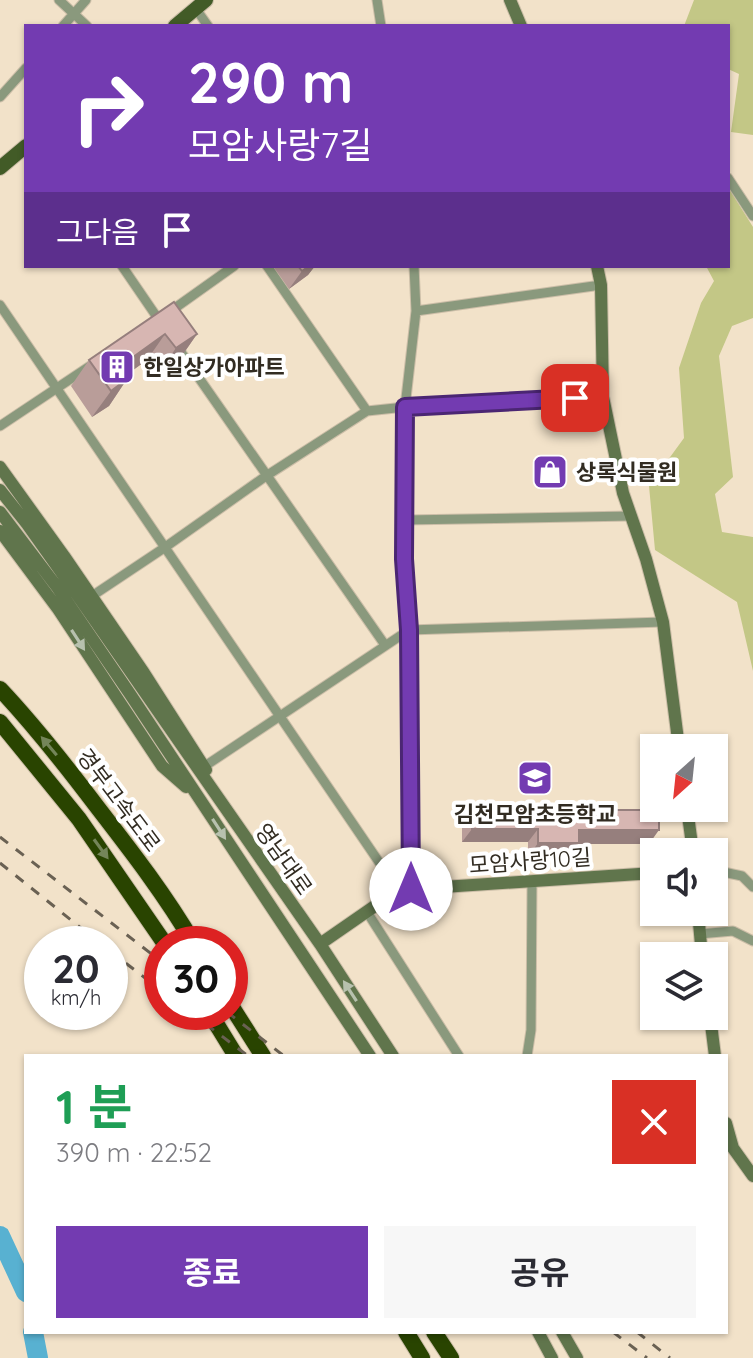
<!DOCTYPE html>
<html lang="ko">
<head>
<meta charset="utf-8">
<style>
	body { margin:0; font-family:Quicksand,"Noto Sans KR",sans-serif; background:#f7f7f7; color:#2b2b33; height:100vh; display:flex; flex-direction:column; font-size:30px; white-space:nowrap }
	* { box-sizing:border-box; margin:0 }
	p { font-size:26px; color:#7c7c81 }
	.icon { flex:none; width:44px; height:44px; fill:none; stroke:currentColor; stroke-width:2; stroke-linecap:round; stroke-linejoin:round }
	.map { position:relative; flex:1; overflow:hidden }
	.details { position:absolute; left:24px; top:1054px; width:704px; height:280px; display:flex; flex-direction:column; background:#fff; border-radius:0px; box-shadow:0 2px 6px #0004 }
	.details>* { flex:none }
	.banner { position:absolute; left:24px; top:24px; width:706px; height:244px; border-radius:0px; box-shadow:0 2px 6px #0004; background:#733bb1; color:#fff; overflow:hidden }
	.needle { width:52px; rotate:207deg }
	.fabs { position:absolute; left:640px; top:734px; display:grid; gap:16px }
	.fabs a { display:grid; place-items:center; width:88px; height:88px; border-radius:0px; background:#fff; box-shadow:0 2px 6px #0004; font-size:40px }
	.speed { position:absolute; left:24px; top:926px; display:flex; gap:16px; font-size:40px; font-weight:700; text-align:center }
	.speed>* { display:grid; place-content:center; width:104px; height:104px; border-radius:50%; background:#fff; box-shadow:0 2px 6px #0004; line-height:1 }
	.speed small { font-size:20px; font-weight:400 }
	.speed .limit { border:12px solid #d22; background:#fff; color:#111 }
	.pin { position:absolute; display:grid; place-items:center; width:68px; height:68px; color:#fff; margin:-34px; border-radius:16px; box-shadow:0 4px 12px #0006 }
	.me { position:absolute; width:88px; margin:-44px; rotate:0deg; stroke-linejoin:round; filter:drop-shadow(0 0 6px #0008) }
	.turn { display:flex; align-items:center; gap:28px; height:168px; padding:0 32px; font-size:36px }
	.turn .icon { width:104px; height:104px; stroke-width:2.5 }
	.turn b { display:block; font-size:56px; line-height:68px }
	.then { display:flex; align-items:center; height:76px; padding:0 32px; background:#0003; gap:16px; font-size:30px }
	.round { display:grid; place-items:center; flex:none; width:84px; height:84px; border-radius:0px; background:#f7f7f7 }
	.overview { display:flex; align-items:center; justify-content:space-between; height:136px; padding:0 32px }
	h1 { font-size:48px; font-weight:700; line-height:60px; color:#1e9e55 }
	.cta { display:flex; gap:16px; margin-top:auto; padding:16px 32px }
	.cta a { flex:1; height:92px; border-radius:0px; background:#733bb1; color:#fff; font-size:32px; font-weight:700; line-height:92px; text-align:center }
	.cta a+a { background:#f7f7f7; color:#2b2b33 }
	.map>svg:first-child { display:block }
	.green { fill:#c3c786 }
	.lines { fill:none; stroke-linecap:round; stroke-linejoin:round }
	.river { stroke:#58b1d1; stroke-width:20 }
	.street-casing { stroke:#ccbea8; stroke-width:11 }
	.secondary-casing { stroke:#ccbea8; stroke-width:14 }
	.primary-casing { stroke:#ccbea8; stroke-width:16 }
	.highway-casing { stroke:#ccbea8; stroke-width:18 }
	.street { stroke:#8a997d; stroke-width:9 }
	.secondary { stroke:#60754c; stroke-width:12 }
	.primary { stroke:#425b27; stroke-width:14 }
	.highway { stroke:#294400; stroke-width:16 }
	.rail { stroke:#6a6153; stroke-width:3; stroke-dasharray:10 10; stroke-linecap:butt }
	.wall { fill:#b99d99 }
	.shaded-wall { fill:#967f7d }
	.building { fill:#d7b6b2; stroke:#967f7d; stroke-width:2 }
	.oneway { fill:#b7c1ae }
	.oneway2 { fill:#748559 }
	.route-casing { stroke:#4b2673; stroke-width:20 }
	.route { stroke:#733bb1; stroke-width:14 }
	.labels { text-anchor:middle; stroke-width:8; stroke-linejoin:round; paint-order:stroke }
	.poi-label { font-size:22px; font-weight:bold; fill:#322c22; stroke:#fff; text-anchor:start }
	.street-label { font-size:22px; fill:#322c22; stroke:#fff }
</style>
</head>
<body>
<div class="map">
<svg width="753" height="1358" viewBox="0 0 753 1358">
	<rect width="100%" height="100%" fill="#f2e2c9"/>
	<path class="green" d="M694,0H753V135L731,132L739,74L728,69V26H684Z
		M728,187L753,227V318L732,326L719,356L733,477L715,494L722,532L753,537V671L737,602L655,550L649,486L684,438L679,368L701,303L714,281L706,266H728Z"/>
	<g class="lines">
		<path class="river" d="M0,1236L26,1292
			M33,1332L38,1358"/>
		<defs>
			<path id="street" d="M59,0L87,26
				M377,0L381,26
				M196,9L208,26
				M63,26L86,0
				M0,97L26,68
				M728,178L753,216
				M122,266L161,323
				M267,266L367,411
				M0,305L398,890
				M416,311L601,285
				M168,313L234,266
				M176,345L385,645
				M0,426L90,366
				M405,520L631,516
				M92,596L164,548L266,476L367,411L405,407L603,397
				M205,766L409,630L663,622
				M714,870L742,876L753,887
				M411,889L409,630L404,559L405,407L416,311L414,266
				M367,912L459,1056
				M699,934L733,931L753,941
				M527,1056L531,1030L532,881"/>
			<path id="secondary" d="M510,0L521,26
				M597,266L601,285L603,397L623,493L646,559L663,622L679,748
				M0,467L64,556L144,673L206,770
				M0,490L27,524L66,579L320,944L393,1056
				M0,512L57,587L130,694L370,1056
				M0,531L58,609L162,766L186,787
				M687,808L693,852
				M698,912L702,956
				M320,944L398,890L654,873
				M710,1016L715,1056
				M726,1123L733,1148L753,1176
				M538,1332L552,1358
				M562,1332L577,1358"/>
			<path id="primary" d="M175,26L206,0
				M0,168L26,146"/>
			<path id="highway" d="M0,689C35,726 67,767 98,808C132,852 166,896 194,944
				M0,722L79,819L165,944
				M230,1004L263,1056
				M209,1012L236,1056
				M406,1332L422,1358
				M434,1332L451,1358"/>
		</defs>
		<use href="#street" class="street-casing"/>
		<use href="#secondary" class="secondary-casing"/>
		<use href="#primary" class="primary-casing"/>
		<use href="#highway" class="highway-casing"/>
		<use href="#street" class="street"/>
		<use href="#secondary" class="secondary"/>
		<use href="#primary" class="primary"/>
		<use href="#highway" class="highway"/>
		<path class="rail" d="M0,837L162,962
			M0,863L101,944
			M110,951L162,991
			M190,1012L248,1056
			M227,1012L284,1056
			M613,1332L647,1358
			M637,1332L670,1358"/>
	</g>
	<path class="wall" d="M273,266H315L308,275L289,289Z
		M174,302L197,334L179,360L158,374L147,360L125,376L127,379L109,406L92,417L71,386L89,360Z
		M472,810L649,844H578L569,857H528V842H462V823Z"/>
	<path class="shaded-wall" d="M309,266H315L308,275L289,289L302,271Z
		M165,334L147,360L108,388L118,368Z
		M197,334L179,360L158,374L176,348Z
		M127,379L109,406L92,417L111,391Z
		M472,829H538L528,842H462Z
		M579,830H659L649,844H578L569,857H528L538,843Z"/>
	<path class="building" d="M298,266H309L302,271Z
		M174,302L197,334L176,348L165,334L118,368L127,379L111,391L89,360Z
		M472,810H659V830H579V843H538V829H472Z"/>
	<defs><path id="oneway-solid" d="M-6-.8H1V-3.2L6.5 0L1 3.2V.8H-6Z" transform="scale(2)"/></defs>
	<g class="oneway">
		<use href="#oneway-solid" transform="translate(78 640) rotate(57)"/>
		<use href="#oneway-solid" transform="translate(219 829) rotate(57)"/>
		<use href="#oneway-solid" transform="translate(350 991) rotate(-123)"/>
	</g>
	<g class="oneway2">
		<use href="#oneway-solid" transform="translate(49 746) rotate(-130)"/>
		<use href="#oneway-solid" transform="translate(101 849) rotate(54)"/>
	</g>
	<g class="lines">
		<defs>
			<path id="route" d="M411,889L409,630L404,559L405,407L575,398"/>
		</defs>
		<use href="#route" class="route-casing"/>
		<use href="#route" class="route"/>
	</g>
	<defs>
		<symbol id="building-square" viewBox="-11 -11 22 22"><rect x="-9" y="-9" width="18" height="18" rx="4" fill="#733bb1" stroke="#fff"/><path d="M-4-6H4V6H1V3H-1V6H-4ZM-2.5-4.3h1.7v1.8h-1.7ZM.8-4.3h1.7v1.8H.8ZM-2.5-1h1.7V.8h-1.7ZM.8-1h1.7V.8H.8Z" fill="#fff"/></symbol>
		<symbol id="shop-square" viewBox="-11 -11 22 22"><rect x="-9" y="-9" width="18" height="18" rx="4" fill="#733bb1" stroke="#fff"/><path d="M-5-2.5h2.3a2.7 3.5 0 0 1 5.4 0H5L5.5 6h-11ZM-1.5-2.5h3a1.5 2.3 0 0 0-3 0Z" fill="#fff"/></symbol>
		<symbol id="school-square" viewBox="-11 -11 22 22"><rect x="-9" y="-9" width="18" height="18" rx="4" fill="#733bb1" stroke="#fff"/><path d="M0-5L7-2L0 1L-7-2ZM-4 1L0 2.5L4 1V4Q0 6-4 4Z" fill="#fff"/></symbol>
	</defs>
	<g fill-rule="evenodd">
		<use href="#building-square" x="97" y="347" width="40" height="40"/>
		<use href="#shop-square" x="530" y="452" width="40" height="40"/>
		<use href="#school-square" x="515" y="758" width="40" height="40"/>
	</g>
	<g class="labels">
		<g class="poi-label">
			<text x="143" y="375">한일상가아파트</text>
			<text x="576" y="480">상록식물원</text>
			<text x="535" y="822" text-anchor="middle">김천모암초등학교</text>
		</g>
		<g class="street-label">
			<text transform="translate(119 800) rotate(53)" y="8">경부고속도로</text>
			<text transform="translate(284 859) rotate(55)" y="8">영남대로</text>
			<text transform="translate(530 861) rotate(-4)" y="8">모암사랑10길</text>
		</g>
	</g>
</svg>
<div class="fabs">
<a><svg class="needle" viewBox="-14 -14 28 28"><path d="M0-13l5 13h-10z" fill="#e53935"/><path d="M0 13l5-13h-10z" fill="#7c7c81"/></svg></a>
<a><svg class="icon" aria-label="sound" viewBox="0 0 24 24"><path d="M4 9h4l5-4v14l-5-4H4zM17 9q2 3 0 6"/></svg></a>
<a><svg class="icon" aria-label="layers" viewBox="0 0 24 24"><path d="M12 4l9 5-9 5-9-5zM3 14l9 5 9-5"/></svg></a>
</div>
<div class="speed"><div>20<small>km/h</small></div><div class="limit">30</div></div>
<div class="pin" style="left:575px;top:398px;background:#d93025"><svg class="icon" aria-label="arrive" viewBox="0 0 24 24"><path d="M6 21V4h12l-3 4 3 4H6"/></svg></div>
<svg class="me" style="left:411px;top:889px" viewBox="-20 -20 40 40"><circle r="19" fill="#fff"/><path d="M0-13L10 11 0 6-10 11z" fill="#733bb1"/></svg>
<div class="banner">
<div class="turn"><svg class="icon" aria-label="right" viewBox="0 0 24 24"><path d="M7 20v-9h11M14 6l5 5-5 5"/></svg><div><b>290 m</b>모암사랑7길</div></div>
<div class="then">그다음<svg class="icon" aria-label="arrive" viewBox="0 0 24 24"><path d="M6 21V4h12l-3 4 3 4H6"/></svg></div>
</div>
<section class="details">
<div class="overview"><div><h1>1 분</h1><p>390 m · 22:52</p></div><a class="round" style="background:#d93025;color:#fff"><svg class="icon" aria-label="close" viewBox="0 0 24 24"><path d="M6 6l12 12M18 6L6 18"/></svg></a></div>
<div class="cta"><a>종료</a><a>공유</a></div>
</section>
</div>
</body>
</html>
